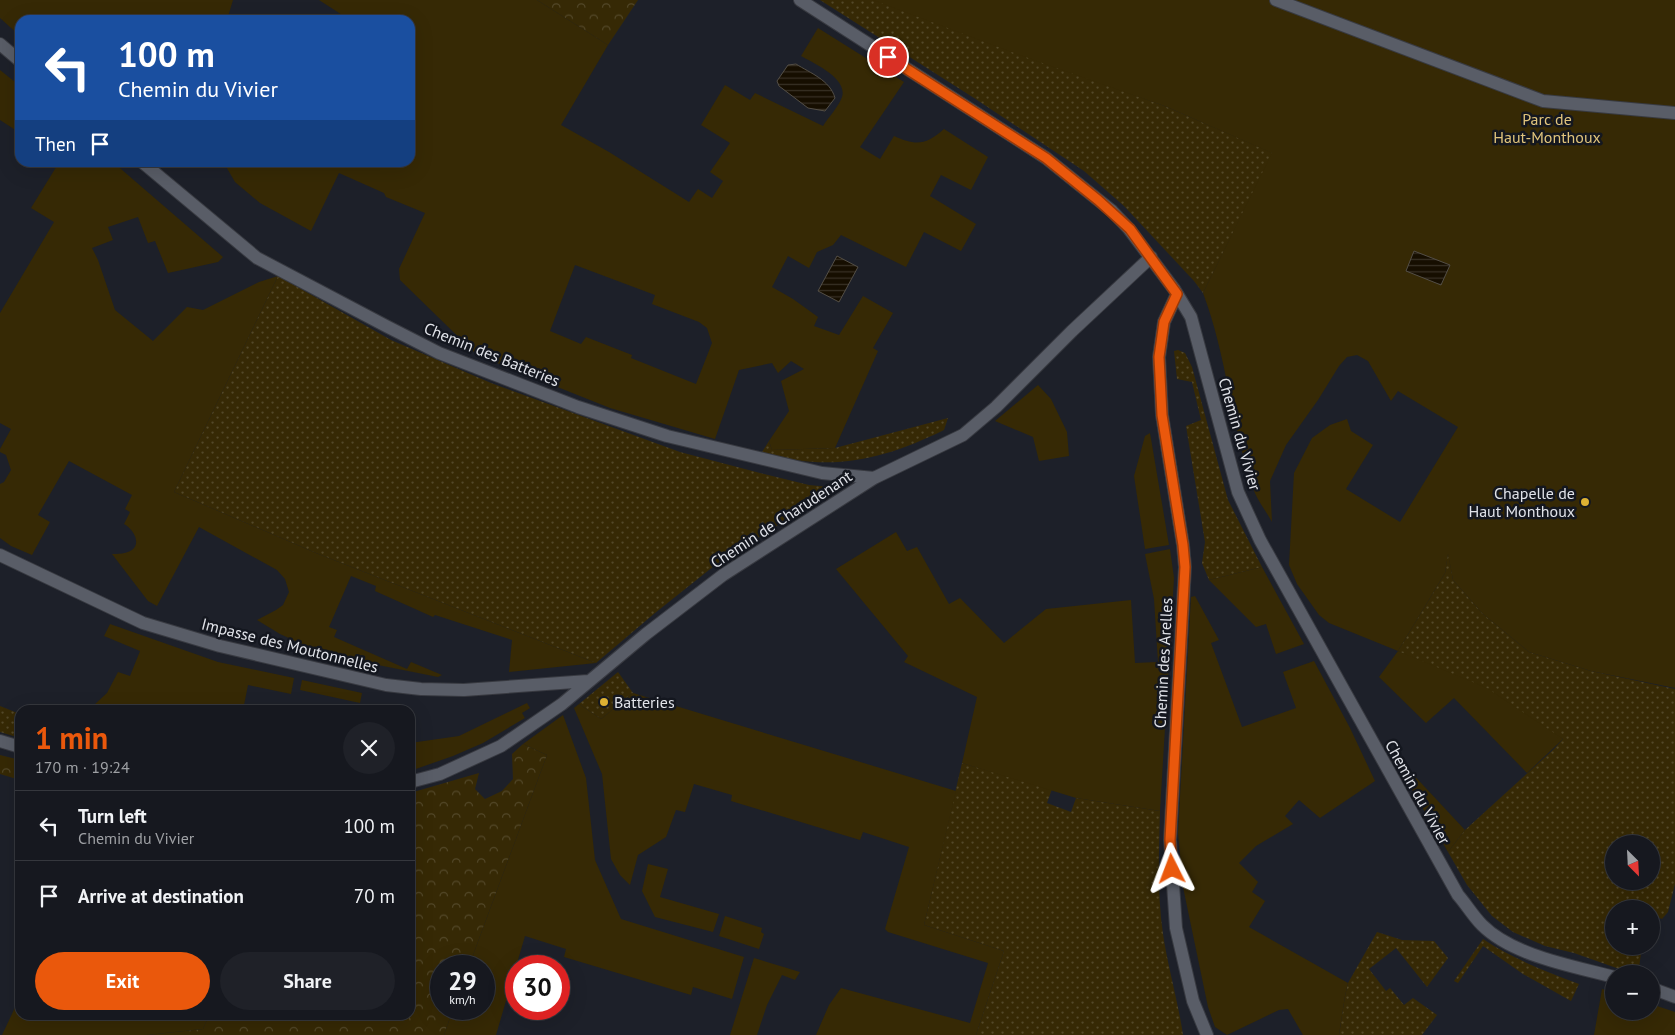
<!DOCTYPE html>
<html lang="en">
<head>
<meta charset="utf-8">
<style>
	body { margin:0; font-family:"PT Sans",sans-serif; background:#1f2128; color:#f1f3f6; height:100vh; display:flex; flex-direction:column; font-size:19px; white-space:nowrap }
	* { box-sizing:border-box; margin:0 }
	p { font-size:16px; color:#9ea0a4 }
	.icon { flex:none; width:28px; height:28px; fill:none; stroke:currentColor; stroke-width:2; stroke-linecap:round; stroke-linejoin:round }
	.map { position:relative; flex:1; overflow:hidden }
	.drawer { position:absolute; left:15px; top:705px; width:400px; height:315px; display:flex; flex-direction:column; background:#16181f; border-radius:15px; box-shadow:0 5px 20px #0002,0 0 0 1px #35373d }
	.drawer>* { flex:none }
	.hud { position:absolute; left:15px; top:15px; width:400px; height:152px; border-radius:15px; box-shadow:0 5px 20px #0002,0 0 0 1px #35373d; background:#1a4fa0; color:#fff; overflow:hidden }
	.needle { width:32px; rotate:156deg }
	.buttons { position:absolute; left:1605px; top:835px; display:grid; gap:10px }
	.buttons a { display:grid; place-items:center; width:55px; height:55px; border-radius:50%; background:#16181f; box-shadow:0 5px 20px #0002,0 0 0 1px #35373d; font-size:25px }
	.speed { position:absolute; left:430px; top:955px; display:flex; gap:10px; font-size:25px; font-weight:700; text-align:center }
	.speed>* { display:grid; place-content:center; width:65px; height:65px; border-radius:50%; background:#16181f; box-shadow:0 5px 20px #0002,0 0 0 1px #35373d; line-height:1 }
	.speed small { font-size:12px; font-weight:400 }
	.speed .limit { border:8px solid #d22; background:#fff; color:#111 }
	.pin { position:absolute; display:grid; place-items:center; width:42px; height:42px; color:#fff; margin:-21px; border:2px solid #fff; border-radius:50%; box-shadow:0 1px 5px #0007 }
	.me { position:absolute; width:55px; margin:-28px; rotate:357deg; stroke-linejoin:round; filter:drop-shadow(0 0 4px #0008) }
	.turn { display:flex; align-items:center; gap:18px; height:105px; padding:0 20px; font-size:22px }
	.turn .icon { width:65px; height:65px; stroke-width:2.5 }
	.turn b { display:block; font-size:35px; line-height:42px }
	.then { display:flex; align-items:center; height:48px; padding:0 20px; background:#0003; gap:10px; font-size:19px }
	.round { display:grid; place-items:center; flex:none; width:52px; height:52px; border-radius:26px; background:#1f2128 }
	.summary { display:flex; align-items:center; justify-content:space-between; height:85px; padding:0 20px }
	h1 { font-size:30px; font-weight:800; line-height:38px; color:#ea580c }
	.action { display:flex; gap:10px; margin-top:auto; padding:10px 20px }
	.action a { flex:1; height:58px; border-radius:30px; background:#ea580c; color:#fff; font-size:20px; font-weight:800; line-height:58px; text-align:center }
	.action a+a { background:#1f2128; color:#f1f3f6 }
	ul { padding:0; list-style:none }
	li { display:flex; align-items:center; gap:15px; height:70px; padding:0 20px; border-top:1px solid #35373d }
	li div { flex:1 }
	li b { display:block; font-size:19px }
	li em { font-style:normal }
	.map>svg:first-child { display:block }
	.grass { fill:url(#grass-dots); fill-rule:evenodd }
	.forest { fill:url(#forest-crowns) }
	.green { fill:#362905; fill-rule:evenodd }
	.water { fill:url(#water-rules); stroke:#534e46 }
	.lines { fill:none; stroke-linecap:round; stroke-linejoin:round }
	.pedestrian-casing { stroke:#383a41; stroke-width:14 }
	.minor-casing { stroke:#383a41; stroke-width:14 }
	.pedestrian { stroke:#595d67; stroke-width:12 }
	.minor { stroke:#595d67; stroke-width:12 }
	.route-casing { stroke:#983908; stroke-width:12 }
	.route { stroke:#ea580c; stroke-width:9 }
	.poi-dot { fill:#ddb133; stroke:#14171f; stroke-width:2 }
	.labels { text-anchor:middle; stroke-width:5; stroke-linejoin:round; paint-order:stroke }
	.park-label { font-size:16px; fill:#e1c47c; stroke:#14171f }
	.street-label { font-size:16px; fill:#e1e3e9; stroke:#14171f }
	.poi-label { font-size:16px; fill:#e1e3e9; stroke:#14171f; text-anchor:end }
</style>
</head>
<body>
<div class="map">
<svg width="1675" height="1035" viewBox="0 0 1675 1035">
	<defs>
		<pattern id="grass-dots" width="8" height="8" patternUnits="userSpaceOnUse" patternTransform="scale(1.25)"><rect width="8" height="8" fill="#362905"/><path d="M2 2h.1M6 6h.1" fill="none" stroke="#534829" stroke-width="1.8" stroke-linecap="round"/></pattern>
		<pattern id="forest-crowns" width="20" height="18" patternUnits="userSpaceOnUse" patternTransform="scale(1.25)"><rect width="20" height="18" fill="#362905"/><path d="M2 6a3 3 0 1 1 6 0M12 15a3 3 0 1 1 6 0" fill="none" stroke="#534829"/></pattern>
		<pattern id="water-rules" width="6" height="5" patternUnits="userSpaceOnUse" patternTransform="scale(1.25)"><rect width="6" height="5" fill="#160e00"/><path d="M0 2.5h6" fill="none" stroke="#383125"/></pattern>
	</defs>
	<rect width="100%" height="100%" fill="#1d2029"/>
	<path class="grass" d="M820,0H877L1167,107L1273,153L1203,293L1194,281L1124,206L1084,171L974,98Z
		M278,276L391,340L491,383L680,452L760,473L809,485L829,487L831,491L714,566L655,613L596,663L316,553L174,492Z
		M1178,350L1185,353L1192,367L1228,500L1262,567L1209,580L1202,563L1205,542L1186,426L1201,420L1192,382L1177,379L1174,351Z
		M948,418L944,430C883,460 829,473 762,452L769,441L772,450L835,448Z
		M1448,552L1453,580L1483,614L1529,652L1591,671L1675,689V884L1668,912L1662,919L1651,915V909H1614V946H1642L1639,968L1625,971L1574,953L1545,946L1513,932L1492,916L1467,885L1448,852L1465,830L1554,749L1563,739L1398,651L1445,573ZM1614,844H1651V881H1614Z
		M618,672L633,693L601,719L579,704Z
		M0,706L20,714V738L0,732Z
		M962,763L1052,789L1047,803L1071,812L1076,798L1160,811C1159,852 1157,893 1163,934C1168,968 1178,1001 1183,1035H976L1004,951L924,925Z
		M1377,932L1402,940L1434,941L1448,958L1427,987L1396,948L1369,969L1386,991L1390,988L1404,1005L1413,998L1437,1015L1422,1035H1339L1345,996L1348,983Z
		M1483,939C1513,959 1545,971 1579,984L1571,1001L1523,974L1483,946L1458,983L1454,981Z"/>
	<path class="forest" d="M537,0H638L608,45Z
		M523,744L547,755L469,966H441V1009H453L444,1035H147L203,1029L209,1015H410V793L479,773L475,789L485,799L502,791L513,779L512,754Z
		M0,755L20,760V780L0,774Z"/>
	<path class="green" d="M0,0H233L227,20H20V36L0,18Z
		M319,0H537L608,45L561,125L609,152L689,202L698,189L712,198L723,181L710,172L730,143L701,125L725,85L750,100L755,93L823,126C828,118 839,106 842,97C848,78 813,63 801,56L818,28L904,82L860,147L880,159L894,136C916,146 926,145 944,129L988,157L971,190L941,175L930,196L976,224L961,251L924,232L906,267L841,235L833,245L817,252L809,268L788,256L772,287L793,299L818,317L814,326L839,335L863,296L893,313L873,348L878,351L835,448L772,450L769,441L789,411L781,381L804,369L791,361L778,373L772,363L739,370L715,439L610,408L477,355L400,280L399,269L425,213L386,197L384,193L339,173L311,231L260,203L235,182L224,163L410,162V20H350ZM575,265L655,295L652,304L699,322L707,328L712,343L696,384L631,358L632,355L586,337L581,344L550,331Z
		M873,0H1675V688L1591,671L1529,652L1483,614L1453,580L1448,554L1445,573L1398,651L1487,688L1563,739L1527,773L1454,698L1426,723L1379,677L1398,651L1329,623L1319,615L1297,584L1289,565L1294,473L1312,438L1330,425L1347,419L1351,431L1373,445L1346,489L1400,522L1458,427L1398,391L1391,401L1368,361L1357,355L1347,357L1339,366L1318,400L1286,445L1270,481L1272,522C1266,511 1257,500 1253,488C1231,425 1227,356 1203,293L1272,153L1167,107L1017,54Z
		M0,70L20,86V133L0,120Z
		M56,163H114L223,257L218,262L168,273L155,241L148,243L138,217L108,227L113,240L92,248L98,260L115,310L153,341L187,307L203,310L259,282L278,276L174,492L316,553L596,663L509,672L512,640L435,615L433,617L375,591L376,586L351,576L329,627L337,630L334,637L407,669L411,662L442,675L438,677L333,656V651L327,650L326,655L280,634L257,620L276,610L283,605L289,592L285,579L277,570L199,527L157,606L148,601L112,554C118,554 126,554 132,550C142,542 132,528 124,524L130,512L125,509L132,495L69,461L38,515L50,522L32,555L11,546L0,538V484L4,482L11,470L6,455L0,452V449L11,429L0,423V313L54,222L31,208L58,164Z
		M1038,385L1051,399L1067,432L1069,456L1039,461L1033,437L995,421Z
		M1150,433L1169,545L1145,549L1134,476L1145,436Z
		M896,532L907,551L917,547L949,604L960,598L1004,643L1046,609L1131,600L1135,663L1158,662L1154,599L1145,554L1170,549L1174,578L1160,811L1076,798L962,763L977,697L904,662L908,656L836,569Z
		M1262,567L1304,644L1276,654L1266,624L1256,627L1209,580Z
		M1195,596L1219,640L1211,643L1242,727L1296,708L1283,672L1314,661L1350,728L1375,781L1320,818L1299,800L1285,816L1293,824L1256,846L1239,863L1258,882L1252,892L1265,901L1249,927L1348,983L1345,996L1339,1035H1303L1288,1009L1279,1010L1227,1035L1215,1027L1208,1007L1183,887L1178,833L1191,597Z
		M110,624L218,662L294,678L291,694L248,685L243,710H100L94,705L107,693L118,672L130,676L140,651L104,636Z
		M302,680L362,693L360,703L300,690Z
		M633,693L956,791L924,925L1004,951L976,1035H816L829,1005L841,988L970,1023L988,963L888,932L885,929L909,847L863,832L860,840L731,801L732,795L694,784L685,812L676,810L666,837L638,855L630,885L620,875L611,859L602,774L574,708L579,704L601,719Z
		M527,703L530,708L522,713L525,718L483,743L453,756L410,771V743L459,736Z
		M563,715L586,778L595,860L621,919L744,957L732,999L693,987L691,995L564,957L566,949L525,936L496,1035H444L453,1009H484V966H469L547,755L523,744Z
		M1394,754L1465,830L1448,852L1392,755Z
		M648,864L668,869L660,897L719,914L713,932L655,917L642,891Z
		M725,916L762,928L761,932L764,934L759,949L719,936Z
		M754,958L800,972L795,980L782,975L767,1005L757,1035H730Z
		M1602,989L1614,993V1011H1651V1004L1675,1012V1035H1594Z
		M20,997V1015H209L203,1029L147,1035H2Z"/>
	<path class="water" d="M796,64C810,73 830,80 835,98L825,111L808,108L779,86L777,81L788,65Z
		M1414,251L1450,265L1441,285L1406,271Z
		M837,256L858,267L839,302L818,291Z"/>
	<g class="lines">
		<defs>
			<path id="pedestrian" d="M1276,0L1543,101L1675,113"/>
			<path id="minor" d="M800,0L1046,158L1112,211L1129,229L1174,289L1191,317L1238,492L1260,540L1458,895C1466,904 1473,916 1482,925C1513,956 1573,966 1614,977
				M0,44L20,61
				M142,162L257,258L386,326L439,353L578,407L667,436L822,473L874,478
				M1177,294L1164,322L1159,357L1162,415L1183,545L1185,567L1170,840L1176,928L1193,1001L1207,1035
				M0,555L143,623L220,646L386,685L421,689L464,690L588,681
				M0,741L20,747
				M410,782L440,774L501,746L562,704L646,634L723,575L874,478L963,435L996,407L1072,331L1151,257
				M1651,988L1675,997"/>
		</defs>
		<use href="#pedestrian" class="pedestrian-casing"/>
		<use href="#minor" class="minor-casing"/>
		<use href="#pedestrian" class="pedestrian"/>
		<use href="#minor" class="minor"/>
	</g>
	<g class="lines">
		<defs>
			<path id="route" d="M888,57L1046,158L1098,200L1130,229L1177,294L1164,322L1159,357L1162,415L1183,545L1185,567L1170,840L1172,869"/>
		</defs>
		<use href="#route" class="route-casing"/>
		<use href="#route" class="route"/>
	</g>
	<g class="poi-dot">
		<circle cx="1585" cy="502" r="5"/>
		<circle cx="604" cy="702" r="5"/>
	</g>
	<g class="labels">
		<g class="park-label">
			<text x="1547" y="125">Parc de<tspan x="1547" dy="18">Haut-Monthoux</tspan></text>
		</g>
		<g class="street-label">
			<text transform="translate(492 354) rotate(22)" y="6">Chemin des Batteries</text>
			<text transform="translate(1240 434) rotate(74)" y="6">Chemin du Vivier</text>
			<text transform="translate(781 519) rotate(-33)" y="6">Chemin de Charudenant</text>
			<text transform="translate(290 645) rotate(14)" y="6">Impasse des Moutonnelles</text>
			<text transform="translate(1163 663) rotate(-87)" y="6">Chemin des Arelles</text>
			<text transform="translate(1418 792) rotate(61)" y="6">Chemin du Vivier</text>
		</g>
		<g class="poi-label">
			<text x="1575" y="499">Chapelle de<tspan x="1575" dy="18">Haut Monthoux</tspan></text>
			<text x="614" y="708" text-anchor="start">Batteries</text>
		</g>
	</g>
</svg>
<div class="buttons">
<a><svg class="needle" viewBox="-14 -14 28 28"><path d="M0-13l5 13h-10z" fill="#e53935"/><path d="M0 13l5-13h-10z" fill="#9ea0a4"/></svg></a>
<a>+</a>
<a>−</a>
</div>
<div class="speed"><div>29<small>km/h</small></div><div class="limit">30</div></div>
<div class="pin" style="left:888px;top:57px;background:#d93025"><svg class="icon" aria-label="arrive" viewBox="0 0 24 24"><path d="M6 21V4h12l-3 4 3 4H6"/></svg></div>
<svg class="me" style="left:1172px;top:869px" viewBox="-20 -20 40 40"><path d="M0-17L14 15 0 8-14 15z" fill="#ea580c" stroke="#fff" stroke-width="4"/></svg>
<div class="hud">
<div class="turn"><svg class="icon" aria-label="left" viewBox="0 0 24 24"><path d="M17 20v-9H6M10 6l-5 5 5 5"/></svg><div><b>100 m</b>Chemin du Vivier</div></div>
<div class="then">Then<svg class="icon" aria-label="arrive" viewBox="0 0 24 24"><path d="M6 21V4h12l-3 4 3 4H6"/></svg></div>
</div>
<section class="drawer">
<div class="summary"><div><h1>1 min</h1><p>170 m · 19:24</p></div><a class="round"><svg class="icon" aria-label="close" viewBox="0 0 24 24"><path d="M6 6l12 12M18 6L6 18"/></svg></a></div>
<ul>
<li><svg class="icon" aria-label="left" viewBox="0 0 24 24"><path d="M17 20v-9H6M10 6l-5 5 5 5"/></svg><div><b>Turn left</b><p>Chemin du Vivier</p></div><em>100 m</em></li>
<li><svg class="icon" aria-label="arrive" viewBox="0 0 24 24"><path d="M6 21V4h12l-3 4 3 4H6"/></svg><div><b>Arrive at destination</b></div><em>70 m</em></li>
</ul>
<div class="action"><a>Exit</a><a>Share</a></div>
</section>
</div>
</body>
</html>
